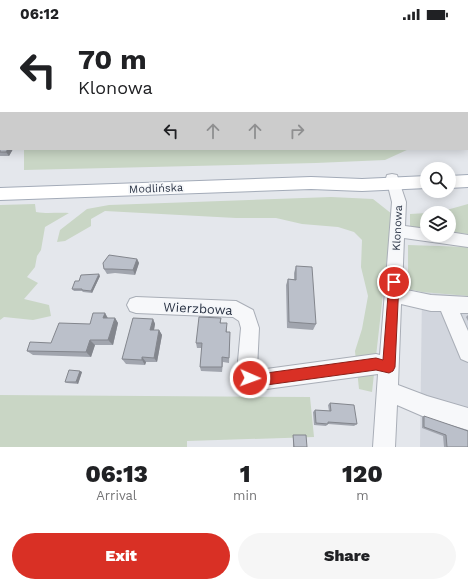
<!DOCTYPE html>
<html lang="en">
<head>
<meta charset="utf-8">
<style>
	body { margin:0; font-family:"Work Sans",sans-serif; background:#f6f6f6; color:#202124; height:100vh; display:flex; flex-direction:column; font-size:15px; white-space:nowrap }
	* { box-sizing:border-box; margin:0 }
	p { font-size:13px; color:#757577 }
	.icon { flex:none; width:22px; height:22px; fill:none; stroke:currentColor; stroke-width:2; stroke-linecap:round; stroke-linejoin:round }
	.map { position:relative; height:419px; overflow:hidden }
	.panel { display:flex; flex-direction:column; background:#fff; flex:1 }
	.panel>* { flex:none }
	.banner { position:absolute; left:0px; top:0px; width:468px; height:122px; box-shadow:0 2px 10px #0003; background:#fff; color:#202124; overflow:hidden }
	.tools { position:absolute; left:420px; top:134px; display:grid; gap:8px }
	.tools a { display:grid; place-items:center; width:36px; height:36px; border-radius:50%; background:#fff; box-shadow:0 2px 10px #0003; font-size:20px }
	.pin { position:absolute; display:grid; place-items:center; width:34px; height:34px; color:#fff; margin:-17px; border:2px solid #fff; border-radius:50%; box-shadow:0 1px 4px #0007 }
	.me { position:absolute; width:44px; margin:-22px; rotate:92deg; stroke-linejoin:round; filter:drop-shadow(0 0 3px #0008) }
	.turn { display:flex; align-items:center; gap:14px; height:84px; padding:0 12px; font-size:18px }
	.turn .icon { width:52px; height:52px; stroke-width:2.5 }
	.turn b { display:block; font-size:28px; line-height:34px }
	.lanes { display:flex; align-items:center; height:38px; padding:0 12px; background:#0003; justify-content:center; gap:20px; direction:ltr }
	.lanes .off { opacity:.35 }
	.eta { display:flex; justify-content:space-evenly; align-items:center; height:68px; text-align:center }
	.eta b { font-size:24px; font-weight:800; line-height:28px }
	.cta { display:flex; gap:8px; margin-top:auto; padding:8px 12px }
	.cta a { flex:1; height:46px; border-radius:24px; background:#d93025; color:#fff; font-size:16px; font-weight:800; line-height:46px; text-align:center }
	.cta a+a { background:#f6f6f6; color:#202124 }
	.status { display:flex; justify-content:space-between; align-items:center; height:28px; padding:0 20px; background:#fff; direction:ltr }
	.status svg { height:11px; fill:currentColor }
	.map>svg:first-child { display:block }
	.built { fill:#d2d6de }
	.green { fill:#c9d6c5 }
	.lines { fill:none; stroke-linecap:round; stroke-linejoin:round }
	.minor-casing { stroke:#a9aeb7; stroke-width:2 }
	.major-casing { stroke:#a3abb8; stroke-width:2 }
	.minor { fill:#f7f8fa; fill-rule:evenodd }
	.major { fill:#fff; fill-rule:evenodd }
	.wall { fill:#a1a5ae }
	.shaded-wall { fill:#83868d }
	.building { fill:#bbc0ca; stroke:#83868d }
	.route { fill:#d93025; stroke:#8d1f18 }
	.labels { text-anchor:middle; stroke-width:3.5; stroke-linejoin:round; paint-order:stroke }
	.street-label { font-size:11px; fill:#2b3445; stroke:#f4f6f9 }
	.near-street-label { font-size:13px; fill:#2b3445; stroke:#f4f6f9 }
</style>
</head>
<body>
<div class="status"><b>06:12</b><svg viewBox="0 0 49 12"><path d="M0 12V9h3v3zM5 12V6h3v6zM10 12V3h3v9zM15 12V0h3v12zM26 1h20v11H26zM47 4h2v5h-2z"/></svg></div>
<div class="map">
<svg width="468" height="419" viewBox="0 0 468 419">
	<rect width="100%" height="100%" fill="#e4e7ec"/>
	<path class="built" d="M422,264L468,268V419H420Z"/>
	<path class="green" d="M0,0H86L1,1V66Z
		M24,121H409L385,132L316,135L24,142Z
		M331,169L373,171L392,186L372,364L359,361L355,323L362,301L368,268L361,239L362,212L354,204L338,199L302,196L276,190H236L105,183L91,191V198L65,213L57,214L60,202L87,181L109,177Z
		M35,176L36,184C48,186 58,184 69,185L45,199L41,222L37,228L35,239L27,249L38,255L24,271L49,277L51,288L33,292L4,289L0,292V177Z
		M468,176V206L449,204V185H436Z
		M427,185V201L410,200V186Z
		M408,217L468,219V268L422,264L408,261Z
		M0,367L310,369L314,409L187,413V419H0Z"/>
	<g class="lines">
		<defs>
			<path id="minor" d="M467,110H468V116H467Z
				M392,146L397,147L406,174L405,198L427,201V207H449V204L468,207V219L404,210L402,261L431,267L468,269V285H460L468,303V334L461,331L441,283H431L401,276L398,357L427,368L468,380V402L427,390L397,377L395,419H373L378,346L259,362L243,356L237,344L241,300L239,293L233,289L136,285L130,283L127,277L130,271L136,269L236,273L253,282L259,300L257,341L259,342L376,326L380,327L392,174L386,150L387,147Z"/>
			<path id="major" d="M468,147V159L449,160V148Z
				M427,148V160L362,163L311,161L0,172V160L311,149L362,151Z"/>
		</defs>
		<use href="#minor" class="minor-casing"/>
		<use href="#major" class="major-casing"/>
		<use href="#minor" class="minor"/>
		<use href="#major" class="major"/>
	</g>
	<path class="wall" d="M0,115L1,121H13L9,128H0Z
		M137,231L139,235L135,247L115,245L107,246L104,241Z
		M296,238L316,296L313,302L287,300L286,257L288,251H294V245Z
		M100,248L92,265L83,264L82,263H74L72,261L79,253Z
		M105,285L108,290H115L118,295L113,317H95L91,329L33,327L27,323L51,315L90,296Z
		M468,287V293L466,289Z
		M221,290V295L227,301V304L230,309L229,335L223,334L222,344L201,343L200,339L202,320H197L196,315Z
		M153,291L155,296L154,302H159L162,307L157,334H146L145,337L126,336L122,331Z
		M80,343L82,344L78,356L67,355L65,354Z
		M330,375L357,396L354,398L328,396L326,398L314,397L313,384L315,382L329,383L328,377Z
		M424,388L468,419H444L443,408L422,400V389Z
		M293,407L307,419H293Z"/>
	<path class="shaded-wall" d="M8,121H13L9,128L6,124Z
		M137,231L139,235L135,247L133,242Z
		M99,246L100,248L92,265L91,263Z
		M105,285L108,291L103,290Z
		M115,290L118,295L113,317L108,312Z
		M153,291L155,296L153,307L150,302Z
		M159,302L162,307L157,334L154,330Z
		M90,312L95,317L91,329L86,324Z
		M142,329L146,334L145,337L142,332Z
		M80,343L82,344L78,356L76,354Z"/>
	<path class="building" d="M0,115H1V121H8L6,124H0Z
		M109,227L137,231L133,242L112,241H104L103,235Z
		M296,238L312,239L316,296L289,294L288,251L296,252Z
		M99,246L91,263L82,262V261H72L75,253H79L81,247Z
		M93,285H105L103,290H115L108,312H90L86,324L27,323L30,314L51,315L59,295L90,296Z
		M199,289L221,290L220,295H227L226,304H230L229,330L222,329V339H200L202,315H196Z
		M133,290L153,291L150,302H159L154,330L142,329V332L122,331Z
		M69,342L80,343L76,354H65Z
		M330,375L354,377L357,396L328,394V396L316,395L315,382L331,383Z
		M424,388L468,403V419H447L446,407L424,399Z
		M293,407H306L307,419H294Z"/>
	<path class="route" d="M394,250L398,251L399,254L395,339L393,343L389,345L376,342L259,358L245,354L244,350L245,345L250,343L259,346L376,330L383,332L389,254L391,251Z"/>
	<g class="labels">
		<g class="street-label">
			<text transform="translate(156 160) rotate(-2)" y="4">Modlińska</text>
			<text transform="translate(397 200) rotate(-87)" y="4">Klonowa</text>
		</g>
		<g class="near-street-label">
			<text transform="translate(198 280) rotate(3)" y="5">Wierzbowa</text>
		</g>
	</g>
</svg>
<div class="tools">
<a><svg class="icon" aria-label="search" viewBox="0 0 24 24"><circle cx="10" cy="10" r="6"/><path d="M15 15l6 6"/></svg></a>
<a><svg class="icon" aria-label="layers" viewBox="0 0 24 24"><path d="M12 4l9 5-9 5-9-5zM3 14l9 5 9-5"/></svg></a>
</div>
<div class="pin" style="left:394px;top:254px;background:#d93025"><svg class="icon" aria-label="arrive" viewBox="0 0 24 24"><path d="M6 21V4h12l-3 4 3 4H6"/></svg></div>
<svg class="me" style="left:250px;top:350px" viewBox="-20 -20 40 40"><circle r="17" fill="#d93025" stroke="#fff" stroke-width="3"/><path d="M0-11L8 9 0 5-8 9z" fill="#fff"/></svg>
<div class="banner">
<div class="turn"><svg class="icon" aria-label="left" viewBox="0 0 24 24"><path d="M17 20v-9H6M10 6l-5 5 5 5"/></svg><div><b>70 m</b>Klonowa</div></div>
<div class="lanes"><svg class="icon" aria-label="left" viewBox="0 0 24 24"><path d="M17 20v-9H6M10 6l-5 5 5 5"/></svg><svg class="icon off" aria-label="ahead" viewBox="0 0 24 24"><path d="M12 20V5M6 11l6-6 6 6"/></svg><svg class="icon off" aria-label="ahead" viewBox="0 0 24 24"><path d="M12 20V5M6 11l6-6 6 6"/></svg><svg class="icon off" aria-label="right" viewBox="0 0 24 24"><path d="M7 20v-9h11M14 6l5 5-5 5"/></svg></div>
</div>
</div>
<section class="panel">
<div class="eta">
<div><b>06:13</b><p>Arrival</p></div>
<div><b>1</b><p>min</p></div>
<div><b>120</b><p>m</p></div>
</div>
<div class="cta"><a>Exit</a><a>Share</a></div>
</section>
</body>
</html>
